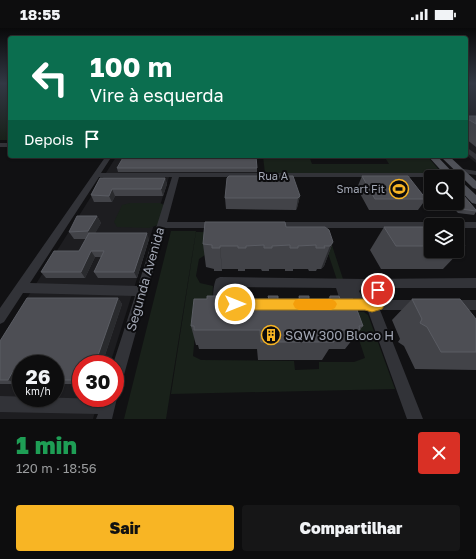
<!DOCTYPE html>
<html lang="pt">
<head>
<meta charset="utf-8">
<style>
	body { margin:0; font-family:"Golos Text",sans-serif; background:#161617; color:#f1f3f6; height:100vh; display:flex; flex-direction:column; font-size:15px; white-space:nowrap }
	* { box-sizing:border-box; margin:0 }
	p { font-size:13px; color:#9a9c9e }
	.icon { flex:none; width:22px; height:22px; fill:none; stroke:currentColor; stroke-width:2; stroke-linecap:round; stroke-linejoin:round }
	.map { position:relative; height:391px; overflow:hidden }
	.side { display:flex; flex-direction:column; background:#0d0d0e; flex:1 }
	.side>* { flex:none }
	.banner { position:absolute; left:8px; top:8px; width:460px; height:122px; border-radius:4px; box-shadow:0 1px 3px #0004,0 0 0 1px #2d2d2e; background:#0b6e4f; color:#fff; overflow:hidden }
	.buttons { position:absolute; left:424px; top:142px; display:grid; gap:8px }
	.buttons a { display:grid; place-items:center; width:40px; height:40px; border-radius:4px; background:#0d0d0e; box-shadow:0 1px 3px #0004,0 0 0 1px #2d2d2e; font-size:20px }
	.speed { position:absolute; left:12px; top:327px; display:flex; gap:8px; font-size:20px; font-weight:700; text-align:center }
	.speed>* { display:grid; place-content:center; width:52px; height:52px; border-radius:50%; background:#0d0d0e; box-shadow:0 1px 3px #0004,0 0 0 1px #2d2d2e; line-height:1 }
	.speed small { font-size:10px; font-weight:400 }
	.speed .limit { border:6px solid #d22; background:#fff; color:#111 }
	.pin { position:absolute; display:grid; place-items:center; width:34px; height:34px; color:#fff; margin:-17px; border:2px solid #fff; border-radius:50%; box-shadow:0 1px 4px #0007 }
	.me { position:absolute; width:44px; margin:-22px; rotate:90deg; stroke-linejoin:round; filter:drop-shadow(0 0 3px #0008) }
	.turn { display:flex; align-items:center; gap:14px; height:84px; padding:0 16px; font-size:18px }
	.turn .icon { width:52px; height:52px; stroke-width:2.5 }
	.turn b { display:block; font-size:28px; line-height:34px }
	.then { display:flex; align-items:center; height:38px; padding:0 16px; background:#0003; gap:8px; font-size:15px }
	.round { display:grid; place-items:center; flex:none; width:42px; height:42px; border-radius:4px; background:#161617 }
	.headline { display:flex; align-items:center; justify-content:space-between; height:68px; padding:0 16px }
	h1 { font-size:24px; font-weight:800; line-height:30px; color:#1e9e55 }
	.primary-button { display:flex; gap:8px; margin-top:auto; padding:8px 16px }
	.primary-button a { flex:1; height:46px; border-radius:4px; background:#f8b524; color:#111; font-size:16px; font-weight:800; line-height:46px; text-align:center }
	.primary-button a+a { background:#161617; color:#f1f3f6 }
	.status { display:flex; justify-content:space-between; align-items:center; height:28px; padding:0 20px; background:#0d0d0e; direction:ltr }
	.status svg { height:11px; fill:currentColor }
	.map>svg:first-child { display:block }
	.built { fill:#1d1d20; fill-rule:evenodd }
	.green { fill:#19211a }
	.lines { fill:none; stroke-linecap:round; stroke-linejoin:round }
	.minor { fill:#323338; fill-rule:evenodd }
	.major { fill:#4e5057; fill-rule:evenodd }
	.wall { fill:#424348 }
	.shaded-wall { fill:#2a2b2e }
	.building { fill:#4d4e54; stroke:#5a5c63 }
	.route { fill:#f8b524; stroke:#a17617 }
	.slow { fill:#f59e0b }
	.labels { text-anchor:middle; stroke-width:4; stroke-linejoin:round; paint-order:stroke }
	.street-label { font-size:11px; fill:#a2a7b4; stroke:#0c0c0e }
	.poi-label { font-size:11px; fill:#a2a7b4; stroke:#0c0c0e; text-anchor:end }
	.near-street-label { font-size:13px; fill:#a2a7b4; stroke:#0c0c0e }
	.near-poi-label { font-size:13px; fill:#a2a7b4; stroke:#0c0c0e; text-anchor:start }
</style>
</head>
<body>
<div class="status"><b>18:55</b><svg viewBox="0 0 49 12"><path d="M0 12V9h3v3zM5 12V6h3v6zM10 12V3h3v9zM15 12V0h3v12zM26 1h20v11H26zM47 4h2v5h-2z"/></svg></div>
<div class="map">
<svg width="476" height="391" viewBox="0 0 476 391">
	<rect width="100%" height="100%" fill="#111113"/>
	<path class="built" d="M466,59H476V135L466,127Z
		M116,129H256L257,146H170L110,336H81V370H99L93,391H0V313ZM21,336H55V370H21Z"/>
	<path class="green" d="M0,58H10V112H0Z
		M263,128H309L312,136H389L384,128H427L440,143L436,146H265Z
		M130,175H160L164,177L158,197L149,200L117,199L114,194L122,177Z
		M171,203H196L166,391H124Z
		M196,204L328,205L343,251L337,252L327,222L281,219L282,222H319L208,225L199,231L196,248L200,255L213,258L212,274L196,295L193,328L201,332L294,333L295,342L319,341V334H354L365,330L350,284H364L368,287L395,361L171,366Z"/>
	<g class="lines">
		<path class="minor" d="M0,115H10V119H0Z
			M466,119L476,126V132L466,124Z
			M106,128H112L101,145H450L454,147L451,149H179L167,194H216L221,197L216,200H165L122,354L120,359L115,361V336H113L135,268L23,265L4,294L0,296V280ZM99,149H172L138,258L30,255Z
			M457,140L476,143V147L457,144Z
			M274,194H476V200H457V197H431V200H274L269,197Z
			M220,249L365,251L476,250V260H383L385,262L388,272H418L422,273L424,277L422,281L418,282H380L423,391H407L368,283L347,282L339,280L337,276L340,272L336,260L225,259V271L230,272L232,276L230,280L226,281L215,280C212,273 213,258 216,251ZM362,260L370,263L377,271L373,273C367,272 361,269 359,263Z
			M453,272H476V282H453L449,281L447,277L449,273Z
			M115,365L117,370L112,391H96L98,386L0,384V368L102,371L103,370H115Z"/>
		<path class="major" d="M428,128H437L457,149H447Z
			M440,128H449L476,153V161L473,160Z
			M457,151L460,152L476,167V176L472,175L457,159Z"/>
	</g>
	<path class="wall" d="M466,88H476V119L466,111Z
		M117,140H257V144H118Z
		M362,148L426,171L418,182H369L357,160Z
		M100,150H165L167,156L163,168H115L112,174H94L91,167Z
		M300,168L297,180L296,182L226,181L225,170Z
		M449,175H457L476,182V184L474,187L458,185Z
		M97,188L101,195L95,205L149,211L137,250H98L94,244L101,229H95L85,250H46L41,244L79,223L86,211H74L69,204Z
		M286,199L333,214L324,238L321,241H317L316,243H309L308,241H293V243H285V241H269V243H262L261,241H245V243H238V241H222V243H214V241L206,239L203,216Z
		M384,199H431V223H457V208L465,218L443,241H381L370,222Z
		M217,268V271H268V268L278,271H298L299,268L309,271H328L330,268L340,271L363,298L345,321H329L322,332H258L257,321H199L198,317H196L191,298L207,271Z
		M118,270L122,276L102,336H81V356H55V336H21V347L17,356H0V313Z
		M412,271L476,324V342L415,341L404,318L398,314L400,311L392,292Z"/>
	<path class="shaded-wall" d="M165,150L167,156L163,168L161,161Z
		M112,161L115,168L112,174L109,168Z
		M300,168L297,180L296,182L298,170Z
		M97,188L101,195L92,211L88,203Z
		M147,205L149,211L137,250L134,244Z
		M333,214L324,238L321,241L330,218Z
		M220,218L222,241V243L220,220Z
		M91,223L95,229L85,250L81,244Z
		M118,270L122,276L102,336H95Z
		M13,343L21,347L17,356L8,352Z"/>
	<path class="building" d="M466,88H476V96L466,90Z
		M124,128H256L257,140H117Z
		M229,148H293L300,168L298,170H225L227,150Z
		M362,148H408L426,171H375Z
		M100,150H165L161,161H112L109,168L91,167Z
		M457,160L476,182V183L461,181L455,175H457Z
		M77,188H97L88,203L69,204Z
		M205,194H285L286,199H325L329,202L333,214L330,218H324L325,220H316V217L298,218V220H290V217L272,218V220H264V217L246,218V220H238V218H220V220H212V217L203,216Z
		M384,199H431V218H396Z
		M89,205H147L134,244H94L104,223H91L81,244H41L54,223H79Z
		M457,208L465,218H457Z
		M207,268H217V271H238V268H247V271H269L268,268H278V271H300L299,268H309V271H330V268H339L340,271H353L363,298H359L360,302H331L334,314H261L260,302H194V298H191L194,271H207Z
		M27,270H118L95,336H81V352H55V336H21V343H13L8,352H0V313Z
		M412,271H460L476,291V324H441L427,299L420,295L422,291Z"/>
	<linearGradient id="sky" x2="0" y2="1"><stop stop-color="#09090a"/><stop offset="0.5" stop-color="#323844"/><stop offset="1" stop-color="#323844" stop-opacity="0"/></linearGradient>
	<rect width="476" height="111" fill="url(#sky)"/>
	<path class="route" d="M378,257L382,258L387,268V273L382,281L372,284L365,282H235L231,280L229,276L231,272L235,271H365L372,273L375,271L373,262L374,258Z"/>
	<path class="slow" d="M299,271H331L335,273L337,276L335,280L331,282H299L295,280L293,276L295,272Z"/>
	<defs>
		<symbol id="stadium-ring" viewBox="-11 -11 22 22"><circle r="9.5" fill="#0c0c0e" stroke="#f8b524" stroke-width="1.5"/><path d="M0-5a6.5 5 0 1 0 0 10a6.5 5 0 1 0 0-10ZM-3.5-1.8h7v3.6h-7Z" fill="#f8b524"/></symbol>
		<symbol id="building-ring" viewBox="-11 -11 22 22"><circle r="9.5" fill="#0c0c0e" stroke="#f8b524" stroke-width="1.5"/><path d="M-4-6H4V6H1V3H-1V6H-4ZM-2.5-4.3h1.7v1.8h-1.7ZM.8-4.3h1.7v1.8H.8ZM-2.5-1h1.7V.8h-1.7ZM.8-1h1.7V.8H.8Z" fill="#f8b524"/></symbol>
	</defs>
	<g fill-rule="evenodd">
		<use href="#stadium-ring" x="388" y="150" width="22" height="22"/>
		<use href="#building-ring" x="260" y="296" width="22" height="22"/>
	</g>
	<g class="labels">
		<g class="street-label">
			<text x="273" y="152">Rua A</text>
		</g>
		<g class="poi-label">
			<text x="385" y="165">Smart Fit</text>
		</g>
		<g class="near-street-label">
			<text transform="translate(145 251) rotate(-74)" y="5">Segunda Avenida</text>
		</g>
		<g class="near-poi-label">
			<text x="285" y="312">SQW 300 Bloco H</text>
		</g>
	</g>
</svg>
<div class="buttons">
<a><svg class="icon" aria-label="search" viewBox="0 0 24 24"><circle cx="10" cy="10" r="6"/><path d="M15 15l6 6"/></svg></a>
<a><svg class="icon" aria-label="layers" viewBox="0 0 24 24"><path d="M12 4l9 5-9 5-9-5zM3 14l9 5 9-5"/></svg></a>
</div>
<div class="speed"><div>26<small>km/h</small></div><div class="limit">30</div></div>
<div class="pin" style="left:378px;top:262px;background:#d93025"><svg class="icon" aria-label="arrive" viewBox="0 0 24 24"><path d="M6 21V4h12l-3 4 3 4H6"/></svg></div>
<svg class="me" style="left:235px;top:276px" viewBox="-20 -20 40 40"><circle r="17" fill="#f8b524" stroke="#fff" stroke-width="3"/><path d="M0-11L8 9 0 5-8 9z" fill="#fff"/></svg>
<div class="banner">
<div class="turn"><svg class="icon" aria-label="left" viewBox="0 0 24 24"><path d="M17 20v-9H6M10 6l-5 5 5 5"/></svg><div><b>100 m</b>Vire à esquerda</div></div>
<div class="then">Depois<svg class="icon" aria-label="arrive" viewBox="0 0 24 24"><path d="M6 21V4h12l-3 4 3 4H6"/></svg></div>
</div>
</div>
<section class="side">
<div class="headline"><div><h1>1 min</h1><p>120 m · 18:56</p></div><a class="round" style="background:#d93025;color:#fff"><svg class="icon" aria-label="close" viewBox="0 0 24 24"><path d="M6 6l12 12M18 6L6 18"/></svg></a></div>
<div class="primary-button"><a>Sair</a><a>Compartilhar</a></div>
</section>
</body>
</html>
